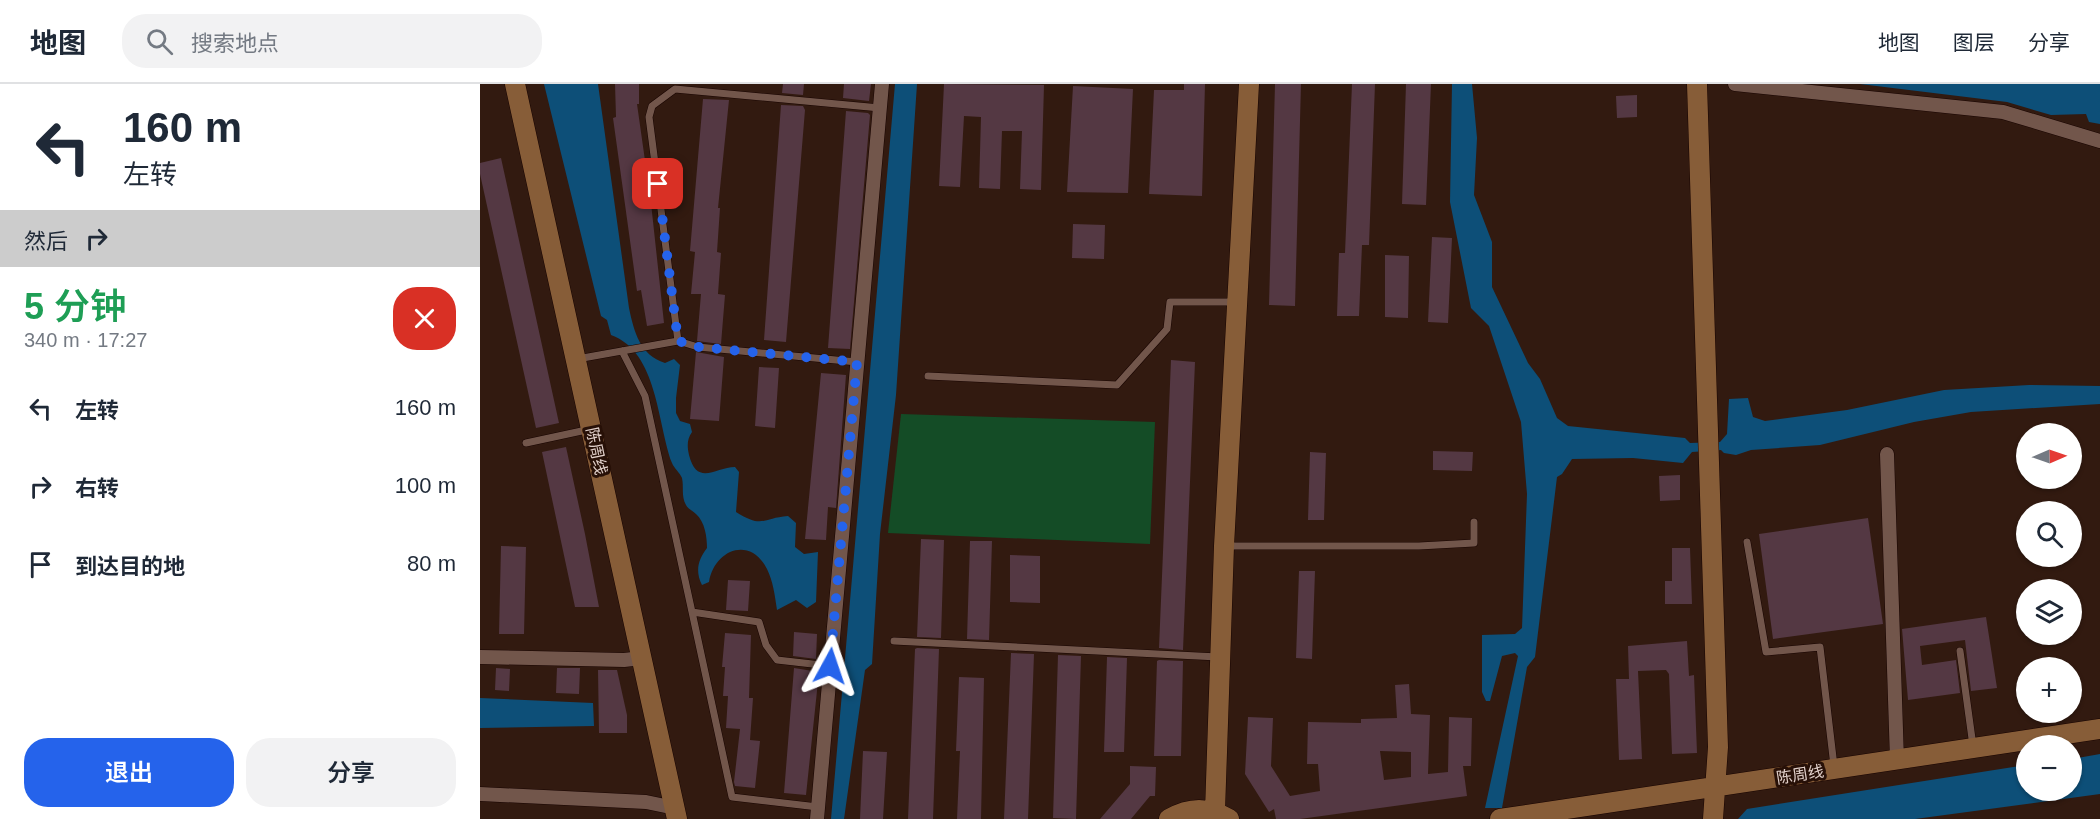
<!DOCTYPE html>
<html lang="zh">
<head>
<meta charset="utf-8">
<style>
	body { margin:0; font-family:Arial,"Noto Sans SC",sans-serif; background:#f2f2f3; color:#1f2937; height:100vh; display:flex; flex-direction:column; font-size:22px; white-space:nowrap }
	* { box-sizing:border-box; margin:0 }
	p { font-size:20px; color:#747a83 }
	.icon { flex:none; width:33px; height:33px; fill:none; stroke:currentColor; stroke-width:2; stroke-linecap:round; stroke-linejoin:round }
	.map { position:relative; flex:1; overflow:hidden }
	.details { display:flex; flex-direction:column; background:#fff; width:480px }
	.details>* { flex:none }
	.hud { background:#fff; color:#1f2937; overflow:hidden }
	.needle { width:39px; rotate:88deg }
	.buttons { position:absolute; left:1536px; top:339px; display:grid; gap:12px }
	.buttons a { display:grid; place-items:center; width:66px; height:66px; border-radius:50%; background:#fff; box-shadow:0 2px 4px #0004; font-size:30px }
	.pin { position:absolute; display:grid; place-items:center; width:51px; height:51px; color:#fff; margin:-26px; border-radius:12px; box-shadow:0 3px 9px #0006 }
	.me { position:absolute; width:66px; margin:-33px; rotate:5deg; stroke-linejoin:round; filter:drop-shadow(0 0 4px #0008) }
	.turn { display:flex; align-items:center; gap:21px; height:126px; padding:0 24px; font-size:27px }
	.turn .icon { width:78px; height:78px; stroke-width:2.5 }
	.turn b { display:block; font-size:42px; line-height:51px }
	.then { display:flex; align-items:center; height:57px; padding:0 24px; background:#0003; gap:12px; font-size:22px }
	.round { display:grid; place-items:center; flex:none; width:63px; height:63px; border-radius:24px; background:#f2f2f3 }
	.headline { display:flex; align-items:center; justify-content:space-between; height:102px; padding:0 24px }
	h1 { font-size:36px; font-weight:600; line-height:45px; color:#1e9e55 }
	.button { display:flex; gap:12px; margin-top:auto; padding:12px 24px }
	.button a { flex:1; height:69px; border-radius:24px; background:#2563eb; color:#fff; font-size:24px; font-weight:600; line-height:69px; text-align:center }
	.button a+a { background:#f2f2f3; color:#1f2937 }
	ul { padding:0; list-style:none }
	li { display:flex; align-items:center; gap:18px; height:78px; padding:0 24px }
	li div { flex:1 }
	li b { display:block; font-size:22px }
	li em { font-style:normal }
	header { display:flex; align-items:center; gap:36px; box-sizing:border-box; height:84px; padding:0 30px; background:#fff; border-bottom:2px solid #e0e1e3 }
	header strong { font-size:28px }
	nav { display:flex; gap:33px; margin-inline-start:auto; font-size:21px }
	.search { width:420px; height:54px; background:#f2f2f3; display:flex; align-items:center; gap:15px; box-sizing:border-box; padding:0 21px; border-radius:24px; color:#747a83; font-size:22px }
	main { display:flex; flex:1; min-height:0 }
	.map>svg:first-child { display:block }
	.green { fill:#144c26 }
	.water { fill:#0d4f78 }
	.building { fill:#543843; fill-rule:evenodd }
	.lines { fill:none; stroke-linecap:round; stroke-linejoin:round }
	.lane-casing { stroke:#180400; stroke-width:8 }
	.street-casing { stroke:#180400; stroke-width:15 }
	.secondary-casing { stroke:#180400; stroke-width:21 }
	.lane { stroke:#72564b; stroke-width:7 }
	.street { stroke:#72564b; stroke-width:14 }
	.secondary { stroke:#875d38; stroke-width:20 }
	.route { stroke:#2563eb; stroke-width:10; stroke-dasharray:0 18 }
	.labels { text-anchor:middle; stroke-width:6; stroke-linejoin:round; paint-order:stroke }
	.street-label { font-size:16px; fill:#e0cfc9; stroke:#271007 }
</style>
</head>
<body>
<header>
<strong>地图</strong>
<div class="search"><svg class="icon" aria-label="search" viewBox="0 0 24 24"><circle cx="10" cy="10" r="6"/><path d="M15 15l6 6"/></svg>搜索地点</div>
<nav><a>地图</a><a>图层</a><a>分享</a></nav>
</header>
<main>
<section class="details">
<div class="hud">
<div class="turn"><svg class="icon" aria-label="left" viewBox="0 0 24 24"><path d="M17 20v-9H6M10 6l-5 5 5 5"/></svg><div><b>160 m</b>左转</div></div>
<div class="then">然后<svg class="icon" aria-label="right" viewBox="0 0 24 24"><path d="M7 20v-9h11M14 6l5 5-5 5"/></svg></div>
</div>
<div class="headline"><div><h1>5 分钟</h1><p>340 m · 17:27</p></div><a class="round" style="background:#d93025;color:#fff"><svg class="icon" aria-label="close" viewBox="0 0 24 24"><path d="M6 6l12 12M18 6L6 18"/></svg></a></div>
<ul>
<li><svg class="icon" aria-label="left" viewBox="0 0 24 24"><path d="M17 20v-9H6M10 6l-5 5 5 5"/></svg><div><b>左转</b></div><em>160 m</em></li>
<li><svg class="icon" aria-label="right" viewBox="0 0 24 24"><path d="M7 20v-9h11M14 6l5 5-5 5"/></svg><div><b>右转</b></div><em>100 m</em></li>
<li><svg class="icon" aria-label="arrive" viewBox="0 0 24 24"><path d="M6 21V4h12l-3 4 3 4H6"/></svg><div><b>到达目的地</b></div><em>80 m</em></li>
</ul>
<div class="button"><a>退出</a><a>分享</a></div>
</section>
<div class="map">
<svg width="1620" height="735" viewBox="0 0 1620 735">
	<rect width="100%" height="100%" fill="#321a10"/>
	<path class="green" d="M421,330L675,338L670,460L408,449Z"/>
	<path class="water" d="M64,0H118L149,224C154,248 160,271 185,279L194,275L200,281L196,314V329L200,337L210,340L212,348C207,355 207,362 209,371C217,403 236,383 255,383L259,388L256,428C283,445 282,434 308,432L316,439L315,463L324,470L338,468L336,518L327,524L316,516L297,526C295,512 293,497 287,485C270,451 234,466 229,498L222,501C215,487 218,476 227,464C227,453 225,438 216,430C213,427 208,425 206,421C201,412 204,403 202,394C200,389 194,384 192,379C177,339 178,268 131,251L127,236L121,232Z
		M415,0H437L416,311L400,450L392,580L385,586L364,735H351Z
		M972,0H992L997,54L994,111L1012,158V203L1048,279L1060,295L1077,334L1088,342L1205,354L1210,359L1240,358L1247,350L1249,315L1268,314L1273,333L1285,337L1367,326L1464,306L1549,301L1620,302V320L1491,328L1434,338L1340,361L1271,366L1256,371L1244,369L1241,366L1212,368L1203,379L1153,374L1092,375L1082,390L1077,393L1055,573L1047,583L1022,724H1005L1038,572L1035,569L1022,572L1010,617H1006L1002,608V551L1035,550L1042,544L1047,410L1041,338L1009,242L991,224L970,118Z
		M1380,0H1620V40L1609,38L1606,30L1571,31L1527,18Z
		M0,614L113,619L114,642L0,644Z
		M1620,670V710L1435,735H1258L1267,725L1546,681V706H1592V675Z"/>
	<path class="building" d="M135,0H159V20H157L171,119L184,239L167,242L161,206L157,207L133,34L136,33Z
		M303,0H324L323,11L302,9Z
		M364,0H391L389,17L363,14Z
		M464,0L564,1L561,106L540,105L542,47H522L520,105L499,104L501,33L484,32L480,103L459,102Z
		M704,0H725L722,112L669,110L674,6H704Z
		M795,0H821L815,222L789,221Z
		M872,0H895L889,161H882L879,232H857L859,169H865Z
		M926,0H951L946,121L922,120Z
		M593,2L653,5L648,109L587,108Z
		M1157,11V33L1137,34L1136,12Z
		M223,15L249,16L238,124H240L237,168L241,169L238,210L245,211L241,260L217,257L221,210H211L215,168L210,167Z
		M301,21L323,22L325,26L306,258L284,256Z
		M366,27L388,29L390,31L370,265L348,264Z
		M21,74L79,339L56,344L0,90V79Z
		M593,140L625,141L624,175L592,174Z
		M952,153L972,154L968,239L948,238Z
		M905,171L929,172L928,234L905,233Z
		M216,268L244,273L239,337L210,335Z
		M691,276L715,278L703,566L679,564Z
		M279,283L299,284L295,344L275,342Z
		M341,289L366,291L356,424L348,423L346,456L325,455Z
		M86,363L105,450L119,523H95L62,368Z
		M953,367L993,368L992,387L953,386Z
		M830,368L846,369L844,436H828Z
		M1200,391V416L1180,417L1179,392Z
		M1388,434L1403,540L1293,555L1279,450Z
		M441,455L464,456L461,554L437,553Z
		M490,457H512L509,556L487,555Z
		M21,462L46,463L44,550H19Z
		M1192,464H1210L1212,520H1185V497H1192Z
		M530,471L560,472V519L530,518Z
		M819,487H835L832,575L816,574Z
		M248,496L270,497L268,527L246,526Z
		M1506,533L1517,604L1491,607L1485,556L1440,562L1442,581L1476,576L1480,609L1428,616L1422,545Z
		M314,548L337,550L336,575L313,572Z
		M245,549L271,551L269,614H273L270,656L280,657L275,704L255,702L254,698L260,645L246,644L248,612H243L245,583H242Z
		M1207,557L1209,592L1214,591L1217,669L1192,670L1189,590L1186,586L1158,587L1162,675L1139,676L1136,595H1149L1148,562Z
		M437,564L459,565L453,735H428L435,565Z
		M531,569L554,570L548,735H524Z
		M578,571L601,572L596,735L573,734Z
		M627,573L647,574L644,668H624Z
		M679,576L703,577L701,672H674L677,577Z
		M16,584L30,585L29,607L15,606Z
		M77,584H100L99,610L76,609Z
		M314,584L339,588L326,711L304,709Z
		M118,586H137L147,631V649H119Z
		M479,593L504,594L501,735H477L480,667H476Z
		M929,600L931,630L950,631L948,690L968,688L969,633L992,634L991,682H983L987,712L820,735H796L794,725L789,728L765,690L768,633L793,634L791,682L810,712L840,707L838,680H827L828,638L881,639V635L917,634L915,601ZM900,667L931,668V693L904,696Z
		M383,667L407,668L403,735H380Z
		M650,682L676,683L675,712H670L651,735H620L650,700Z"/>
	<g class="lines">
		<defs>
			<path id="lane" d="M142,267L165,312L212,528L279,538L286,561L297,576L350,582
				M97,275L198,257
				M377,278L218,263L198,257L169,33L172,22L195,5L400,24
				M448,292L637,301L687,245L690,218H756
				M46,359L111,345
				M1267,458L1286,568L1340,563L1354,682
				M747,462H939L994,459V438
				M212,528L252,713L338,723
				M414,557L738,573
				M1480,567L1493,662"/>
			<path id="street" d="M1255,0L1523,28L1620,57
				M1407,370L1417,676
				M0,573L144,576L162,574
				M0,710L166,718L195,724
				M337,735L402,0"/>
			<path id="secondary" d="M35,0L197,735
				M1217,0L1238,663L1233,735
				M735,727L744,462L769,0
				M689,735C710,723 728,723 749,735
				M1020,735L1620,645"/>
		</defs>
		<use href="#lane" class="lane-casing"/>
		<use href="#street" class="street-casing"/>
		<use href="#secondary" class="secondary-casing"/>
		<use href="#lane" class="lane"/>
		<use href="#street" class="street"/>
		<use href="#secondary" class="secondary"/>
	</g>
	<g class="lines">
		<path class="route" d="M178,100L198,257L218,263L377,278L350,582"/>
	</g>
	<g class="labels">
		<g class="street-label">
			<text transform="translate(117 367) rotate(78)" y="6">陈周线</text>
			<text transform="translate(1320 690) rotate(-9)" y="6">陈周线</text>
		</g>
	</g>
</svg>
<div class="buttons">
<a><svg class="needle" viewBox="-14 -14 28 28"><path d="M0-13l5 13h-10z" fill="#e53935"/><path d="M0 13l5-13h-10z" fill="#747a83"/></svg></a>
<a><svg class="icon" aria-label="search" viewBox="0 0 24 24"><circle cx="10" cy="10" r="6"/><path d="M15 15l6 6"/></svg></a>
<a><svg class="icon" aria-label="layers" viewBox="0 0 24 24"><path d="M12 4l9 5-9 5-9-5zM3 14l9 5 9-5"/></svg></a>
<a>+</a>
<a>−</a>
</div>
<div class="pin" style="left:178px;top:100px;background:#d93025"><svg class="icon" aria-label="arrive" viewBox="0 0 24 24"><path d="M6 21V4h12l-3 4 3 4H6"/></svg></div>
<svg class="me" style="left:350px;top:582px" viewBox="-20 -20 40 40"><path d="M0-17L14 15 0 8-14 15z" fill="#2563eb" stroke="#fff" stroke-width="4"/></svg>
</div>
</main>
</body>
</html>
